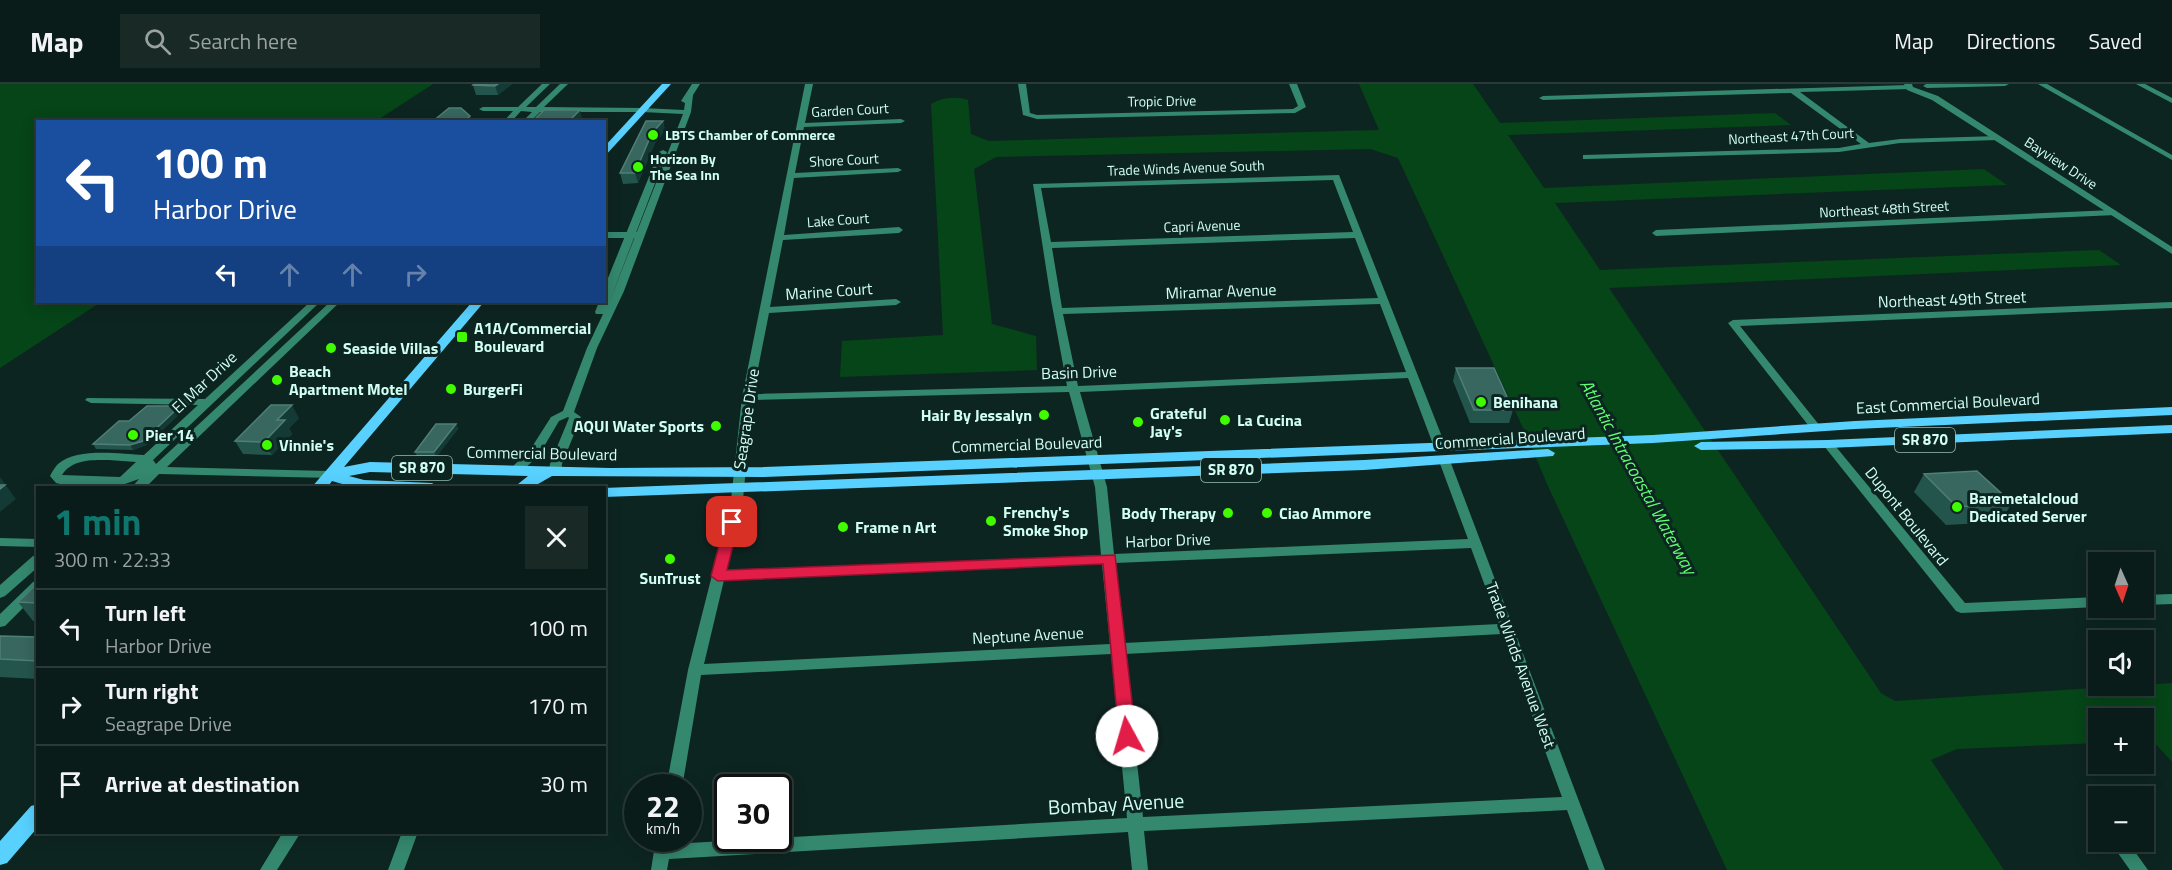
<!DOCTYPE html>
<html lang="en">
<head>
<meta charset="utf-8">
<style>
	body { margin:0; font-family:"Titillium Web",sans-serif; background:#182926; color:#f1f3f6; height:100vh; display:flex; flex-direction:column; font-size:22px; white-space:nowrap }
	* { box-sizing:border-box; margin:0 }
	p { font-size:20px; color:#99a1a2 }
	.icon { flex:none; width:33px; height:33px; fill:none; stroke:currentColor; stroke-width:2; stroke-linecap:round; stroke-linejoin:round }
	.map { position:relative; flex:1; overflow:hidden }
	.panel { position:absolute; left:36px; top:402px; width:570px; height:348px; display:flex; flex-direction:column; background:#0a1c19; border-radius:0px; box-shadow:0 3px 15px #0003,0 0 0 2px #2a3a38 }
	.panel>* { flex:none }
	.guide { position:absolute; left:36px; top:36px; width:570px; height:183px; border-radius:0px; box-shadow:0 3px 15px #0003,0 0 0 2px #2a3a38; background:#1a4fa0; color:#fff; overflow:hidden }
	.needle { width:39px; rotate:177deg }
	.controls { position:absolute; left:2088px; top:468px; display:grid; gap:12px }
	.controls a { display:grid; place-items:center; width:66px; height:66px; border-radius:0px; background:#0a1c19; box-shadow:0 3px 15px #0003,0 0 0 2px #2a3a38; font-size:30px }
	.speed { position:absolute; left:624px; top:690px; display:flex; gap:12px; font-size:30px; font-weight:700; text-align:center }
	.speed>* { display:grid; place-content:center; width:78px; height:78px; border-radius:50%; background:#0a1c19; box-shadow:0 3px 15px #0003,0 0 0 2px #2a3a38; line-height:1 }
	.speed small { font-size:15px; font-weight:400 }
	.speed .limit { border:3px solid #111; border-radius:9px; background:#fff; color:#111 }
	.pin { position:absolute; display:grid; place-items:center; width:51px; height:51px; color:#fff; margin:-26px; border-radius:12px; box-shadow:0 3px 9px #0006 }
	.me { position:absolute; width:66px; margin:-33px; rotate:354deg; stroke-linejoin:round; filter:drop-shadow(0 0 4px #0008) }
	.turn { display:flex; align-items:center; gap:21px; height:126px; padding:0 18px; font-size:27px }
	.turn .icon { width:78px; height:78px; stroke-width:2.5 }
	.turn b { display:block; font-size:42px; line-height:51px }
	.lanes { display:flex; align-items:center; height:57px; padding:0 18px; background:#0003; justify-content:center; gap:30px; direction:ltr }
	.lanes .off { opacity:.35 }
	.round { display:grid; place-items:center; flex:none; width:63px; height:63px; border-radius:0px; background:#182926 }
	.headline { display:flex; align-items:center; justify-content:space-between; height:102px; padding:0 18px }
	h1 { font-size:36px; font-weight:700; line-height:45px; color:#0f766e }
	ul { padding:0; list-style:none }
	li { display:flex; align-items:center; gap:18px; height:78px; padding:0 18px; border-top:2px solid #2a3a38 }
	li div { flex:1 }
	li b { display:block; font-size:22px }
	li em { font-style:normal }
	header { display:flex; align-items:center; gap:36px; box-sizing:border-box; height:84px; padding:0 30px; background:#0a1c19; border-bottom:2px solid #2a3a38 }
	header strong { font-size:28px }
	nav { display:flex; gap:33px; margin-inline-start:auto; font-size:21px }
	.search { width:420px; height:54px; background:#182926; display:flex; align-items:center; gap:15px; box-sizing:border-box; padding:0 21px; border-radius:0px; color:#99a1a2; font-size:22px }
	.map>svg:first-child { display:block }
	.water { fill:#064518 }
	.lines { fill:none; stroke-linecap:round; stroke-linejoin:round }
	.minor { fill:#34886e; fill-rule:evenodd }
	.tertiary { fill:#34886e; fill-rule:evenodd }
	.primary { fill:#58d1ff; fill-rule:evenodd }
	.wall { fill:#24554d }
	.shaded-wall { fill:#133a34 }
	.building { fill:#37675f; stroke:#4f7f76; stroke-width:1.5 }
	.route { fill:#e11d48; stroke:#92132f; stroke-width:1.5 }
	.poi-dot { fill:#3ffc00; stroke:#0d2521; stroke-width:2 }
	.labels { text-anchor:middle; stroke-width:6; stroke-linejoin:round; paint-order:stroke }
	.far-street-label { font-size:14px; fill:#d1fff4; stroke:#0d2521 }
	.far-poi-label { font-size:14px; font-weight:bold; fill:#d1fff4; stroke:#0d2521; text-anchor:start }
	.shield { fill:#0d2521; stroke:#96beb5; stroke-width:1.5 }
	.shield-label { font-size:15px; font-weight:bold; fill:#d1fff4 }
	.street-label { font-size:16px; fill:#d1fff4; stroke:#0d2521 }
	.poi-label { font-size:16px; font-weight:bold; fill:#d1fff4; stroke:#0d2521; text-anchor:start }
	.water-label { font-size:18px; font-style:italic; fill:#5fff71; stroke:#0d2521 }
	.near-street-label { font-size:20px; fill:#d1fff4; stroke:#0d2521 }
</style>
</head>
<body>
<header>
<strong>Map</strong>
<div class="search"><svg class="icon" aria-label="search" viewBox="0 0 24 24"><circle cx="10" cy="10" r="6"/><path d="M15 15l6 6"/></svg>Search here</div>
<nav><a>Map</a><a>Directions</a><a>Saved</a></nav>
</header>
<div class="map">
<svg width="2172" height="786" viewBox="0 0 2172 786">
	<rect width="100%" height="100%" fill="#0d2521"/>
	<path class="water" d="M0,0H433L376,37L38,38V218H101L0,284Z
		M1359,0H1473L1500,39L1775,29L1791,41L1508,51L1544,104L1984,85L2007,101L1555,119L1600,186L2099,166L2121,181L1609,204L1881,609L1895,617L2172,599V678L2153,657H2144V634H2098V659L1957,665L1931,676L2004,786H1727L1547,400L1529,357L1398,74L1370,65L996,73L974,85L992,240L1036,252L1037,286L840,293L842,257L943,251L931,20C942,13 956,12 968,16L971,50L989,57L1379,46Z"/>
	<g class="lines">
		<path class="minor" d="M542,0H550L526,23H536L560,0H568L544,23L642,24L646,26L642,28H540L530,38H522L532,28L521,27L511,38H503L513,27H483L479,25L483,23H518Z
			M805,0H813L805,39L901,35L905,37L901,39L804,43L795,89L898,84L902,86L898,88L794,94L784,151L899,143L903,146L899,149L783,156L770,223L896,215L901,218L896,221L769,229L753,310L1067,302L1051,216L1033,100L1339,91L1446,363L1440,367L1434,363L1408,294L1080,308L1107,403L1114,470L1468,455L1439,377L1441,374H1449L1605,786H1589L1567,726L1144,747L1148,786H1132L1128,748L669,775L667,786H651L656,754H672L671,760L1127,734L1111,570L701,591L682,704H666L688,586L731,416L742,313ZM1333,96L1353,148L1051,158L1041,104ZM1355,154L1378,214L1062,224L1052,164ZM1380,220L1406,288L1078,302L1063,230ZM1069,308L1095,403L1101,471L726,487L743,416L752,316ZM1471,464L1499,540L1124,559L1115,479ZM1102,480L1110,560L704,580L724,496ZM1502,550L1562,713L1143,733L1125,570Z
			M1018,0H1026L1030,29L1037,31L1293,25L1298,22L1289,0H1297L1306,23L1295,29L1037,35L1023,31Z
			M1926,0H2009L2005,2L1927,4L1923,2Z
			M2038,0H2047L2172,71V76Z
			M2136,0H2145L2172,14V19Z
			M1908,1H1911V5L1800,8L1869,59L1900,55L1998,52L2002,54L1998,56L1900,59L1839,68L1586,75H1583V71L1839,64L1861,60L1791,9L1543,16L1539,14L1543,12Z
			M2113,126L2116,127V131L1656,152L1652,149L1656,146Z
			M604,148H639L643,151L639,154H604Z
			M310,218H320L153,376L156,380L330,218H340L167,383L329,387L335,391L333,394L159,390L145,404H131L139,395L122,401L60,400L56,399L50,392C52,388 55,383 58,380C77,363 120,370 144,371L198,321L91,319L85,316L87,314L205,315ZM109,376L136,378L120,393L62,391C72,375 92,376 109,376Z
			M2172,218V224L1740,242L1820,342L1822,344L1820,346H1812L1728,239L1733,236Z
			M1828,356L1832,358L1965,519L2098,513V523L1961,529L1956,527L1824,362L1822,360Z
			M0,454L38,455V463L0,462Z
			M38,471V483L5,512L0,514V501L33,472Z
			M38,496V509L5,542L0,543V530L33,498Z
			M2172,510V520L2144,521V511Z
			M2096,722L2098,723V739L2092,737L2088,729L2090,724Z
			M283,748H301L277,786H260Z
			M402,748H418L404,786H388Z
			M2110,758H2128L2148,786H2130Z"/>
		<path class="tertiary" d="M692,0H700L693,11L691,28L624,207L597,264L574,328L581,333L562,380L561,388L555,392L549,388L550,380L569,334L568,333L559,337L539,371L519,390H511L509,387L511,384L530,366L551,333L563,327L587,264L603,230H596L595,228L599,218H604V204L659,68L663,66L667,68L609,219L683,30L642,28L638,26L642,24L684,26L685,19L681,17Z
			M1904,0H1912L1913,3L1938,12L2172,163V170L1932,16L1907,6Z"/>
		<path class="primary" d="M662,0H671L604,73V63Z
			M472,218H484L344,383L370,378L610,384L764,383L1653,351L1855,337L2172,323V331L1855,345L1653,359L764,393L552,392L531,404H513L528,392L370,388L349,392L364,396L432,399L439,404H356L332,397L327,404H311Z
			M2172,341V349L1828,364L1701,366L1694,362L1701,358L1828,356Z
			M1548,365L1555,369L1553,372L1364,386L604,413V404H603L1364,376Z
			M38,720V743L7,779L0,781V757L31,722Z"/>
	</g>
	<path class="wall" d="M474,0H512L498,11H476L473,1Z
		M663,37L665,47L655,59L638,99L623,100L620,89Z
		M1456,284L1513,326L1509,339H1470L1453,297Z
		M183,327L146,361L133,366L96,365L93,360L129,337Z
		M299,334L289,344L292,350L272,371L243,370L235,357Z
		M456,340L458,345L436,373L417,372L415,368Z
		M1924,390L2012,419L2000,438L1946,441L1914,408Z
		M38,499V537H33L18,518Z
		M0,552L38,553V595L0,593Z"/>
	<path class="shaded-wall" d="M498,0H512L498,11L495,2Z
		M580,26L582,33L577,38H568Z
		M470,32L472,38H464Z
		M663,37L665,47L655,59L638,99L635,89L652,49Z
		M292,321L299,334L289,344L292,350L272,371L264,358L277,336Z
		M180,322L183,327L146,361L133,366L130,361Z
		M456,340L458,345L436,373L434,368Z
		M0,393L16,415L0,428Z"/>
	<path class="building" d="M474,0H498L495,2L473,1Z
		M449,24H461L470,32L464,38H432Z
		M544,26H580L570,36H568L566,38H532Z
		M568,36H590L588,38H566Z
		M646,37H663L652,49L635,89H620Z
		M1456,284H1494L1513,326H1474Z
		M271,321H292L277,336H285L264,358L235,357Z
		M147,322H180L143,357L130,361L93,360L119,337H129Z
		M436,340H456L434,368H415Z
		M1977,387L2012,419L1957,423L1924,390Z
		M0,401H5L0,405Z
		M38,499V519L18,518Z
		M0,552L38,553V577L0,575Z"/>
	<path class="route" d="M732,434L739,438L727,486L1115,471L1136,652L1133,657L1127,659L1121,657L1119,652L1103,480L718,497L711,492L725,438Z"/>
	<g class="poi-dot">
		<circle cx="653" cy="51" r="6"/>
		<circle cx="638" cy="83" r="6"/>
		<rect x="456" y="247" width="12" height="12" rx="3"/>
		<circle cx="331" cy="264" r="6"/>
		<circle cx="277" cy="296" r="6"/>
		<circle cx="451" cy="305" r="6"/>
		<circle cx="1481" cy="318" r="6"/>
		<circle cx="1044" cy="331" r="6"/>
		<circle cx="1225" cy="336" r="6"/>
		<circle cx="1138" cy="338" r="6"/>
		<circle cx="716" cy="342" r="6"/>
		<circle cx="133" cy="351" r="6"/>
		<circle cx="267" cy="361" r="6"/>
		<circle cx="1957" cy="423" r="6"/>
		<circle cx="1228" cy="429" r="6"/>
		<circle cx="1267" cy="429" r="6"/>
		<circle cx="991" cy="437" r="6"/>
		<circle cx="843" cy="443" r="6"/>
		<circle cx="670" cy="475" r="6"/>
	</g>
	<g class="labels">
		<g class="far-street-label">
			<text transform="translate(1162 17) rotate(-1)" y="5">Tropic Drive</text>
			<text transform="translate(850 26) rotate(-3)" y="5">Garden Court</text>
			<text transform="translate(1791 52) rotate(-3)" y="5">Northeast 47th Court</text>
			<text transform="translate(844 76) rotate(-3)" y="5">Shore Court</text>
			<text transform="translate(2061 79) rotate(33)" y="5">Bayview Drive</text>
			<text transform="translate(1186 84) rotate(-2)" y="5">Trade Winds Avenue South</text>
			<text transform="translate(1884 125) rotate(-3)" y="5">Northeast 48th Street</text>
			<text transform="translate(838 136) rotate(-4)" y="5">Lake Court</text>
			<text transform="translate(1202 142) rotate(-2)" y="5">Capri Avenue</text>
		</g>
		<g class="far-poi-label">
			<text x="665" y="56">LBTS Chamber of Commerce</text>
			<text x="650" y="80">Horizon By<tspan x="650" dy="16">The Sea Inn</tspan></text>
		</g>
		<g class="shield">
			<rect x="1895" y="344" width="60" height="24" rx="4.5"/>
			<rect x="392" y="372" width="60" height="24" rx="4.5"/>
			<rect x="1201" y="374" width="60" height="24" rx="4.5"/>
		</g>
		<g class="shield-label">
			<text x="1925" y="361">SR 870</text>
			<text x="422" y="389">SR 870</text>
			<text x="1231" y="391">SR 870</text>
		</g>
		<g class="street-label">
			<text transform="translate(829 207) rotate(-4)" y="6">Marine Court</text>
			<text transform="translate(1221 207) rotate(-2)" y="6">Miramar Avenue</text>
			<text transform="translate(1952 215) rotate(-2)" y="6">Northeast 49th Street</text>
			<text transform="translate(1079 288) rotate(-2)" y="6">Basin Drive</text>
			<text transform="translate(204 298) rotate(-43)" y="6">El Mar Drive</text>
			<text transform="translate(1948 319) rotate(-3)" y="6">East Commercial Boulevard</text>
			<text transform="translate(746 335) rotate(-82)" y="6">Seagrape Drive</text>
			<text transform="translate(1510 354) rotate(-4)" y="6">Commercial Boulevard</text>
			<text transform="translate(1027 360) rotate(-2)" y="6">Commercial Boulevard</text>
			<text transform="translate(542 369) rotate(1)" y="6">Commercial Boulevard</text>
			<text transform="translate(1907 432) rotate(51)" y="6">Dupont Boulevard</text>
			<text transform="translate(1168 456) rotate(-2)" y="6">Harbor Drive</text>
			<text transform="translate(1028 551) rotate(-3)" y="6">Neptune Avenue</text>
			<text transform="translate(1521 581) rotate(70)" y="6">Trade Winds Avenue West</text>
		</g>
		<g class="poi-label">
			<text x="474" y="250">A1A/Commercial<tspan x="474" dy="18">Boulevard</tspan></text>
			<text x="343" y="270">Seaside Villas</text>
			<text x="289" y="293">Beach<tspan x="289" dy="18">Apartment Motel</tspan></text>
			<text x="463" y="311">BurgerFi</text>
			<text x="1493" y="324">Benihana</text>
			<text x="1150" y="335">Grateful<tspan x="1150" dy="18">Jay's</tspan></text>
			<text x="1032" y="337" text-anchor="end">Hair By Jessalyn</text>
			<text x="1237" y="342">La Cucina</text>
			<text x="704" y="348" text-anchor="end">AQUI Water Sports</text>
			<text x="145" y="357">Pier 14</text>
			<text x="279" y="367">Vinnie's</text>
			<text x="1969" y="420">Baremetalcloud<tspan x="1969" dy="18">Dedicated Server</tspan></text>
			<text x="1003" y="434">Frenchy's<tspan x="1003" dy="18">Smoke Shop</tspan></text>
			<text x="1216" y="435" text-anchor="end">Body Therapy</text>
			<text x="1279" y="435">Ciao Ammore</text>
			<text x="855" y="449">Frame n Art</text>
			<text x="670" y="500" text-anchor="middle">SunTrust</text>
		</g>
		<g class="water-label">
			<text transform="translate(1638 393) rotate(61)" y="6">Atlantic Intracoastal Waterway</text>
		</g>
		<g class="near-street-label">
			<text transform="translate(1116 720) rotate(-3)" y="7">Bombay Avenue</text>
		</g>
	</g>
</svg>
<div class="controls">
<a><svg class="needle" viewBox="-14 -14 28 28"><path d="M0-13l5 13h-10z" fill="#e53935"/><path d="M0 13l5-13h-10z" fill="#99a1a2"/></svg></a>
<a><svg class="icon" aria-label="sound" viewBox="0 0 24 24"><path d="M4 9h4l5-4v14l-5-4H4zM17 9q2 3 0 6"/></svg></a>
<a>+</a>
<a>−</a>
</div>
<div class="speed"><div>22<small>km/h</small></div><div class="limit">30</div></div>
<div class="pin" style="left:732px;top:438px;background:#d93025"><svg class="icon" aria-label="arrive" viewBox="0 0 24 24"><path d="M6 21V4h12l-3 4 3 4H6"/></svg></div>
<svg class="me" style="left:1127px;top:652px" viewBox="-20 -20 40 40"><circle r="19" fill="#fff"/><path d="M0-13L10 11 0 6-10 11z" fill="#e11d48"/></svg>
<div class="guide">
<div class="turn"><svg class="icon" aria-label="left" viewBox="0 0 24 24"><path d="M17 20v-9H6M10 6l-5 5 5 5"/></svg><div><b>100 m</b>Harbor Drive</div></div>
<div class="lanes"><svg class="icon" aria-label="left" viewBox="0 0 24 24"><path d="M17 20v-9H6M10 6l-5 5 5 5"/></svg><svg class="icon off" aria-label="ahead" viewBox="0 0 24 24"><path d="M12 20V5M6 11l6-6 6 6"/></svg><svg class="icon off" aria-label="ahead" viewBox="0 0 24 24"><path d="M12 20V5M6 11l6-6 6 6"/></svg><svg class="icon off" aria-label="right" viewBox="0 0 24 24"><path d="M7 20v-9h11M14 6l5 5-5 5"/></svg></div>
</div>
<section class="panel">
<div class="headline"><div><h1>1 min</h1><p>300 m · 22:33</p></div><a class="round"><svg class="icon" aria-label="close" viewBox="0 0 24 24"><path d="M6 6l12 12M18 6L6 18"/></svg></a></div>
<ul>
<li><svg class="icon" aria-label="left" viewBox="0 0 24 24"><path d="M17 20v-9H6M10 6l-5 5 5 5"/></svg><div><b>Turn left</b><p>Harbor Drive</p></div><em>100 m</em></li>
<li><svg class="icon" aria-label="right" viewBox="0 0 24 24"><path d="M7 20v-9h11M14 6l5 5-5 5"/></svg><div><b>Turn right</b><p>Seagrape Drive</p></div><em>170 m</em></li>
<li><svg class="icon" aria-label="arrive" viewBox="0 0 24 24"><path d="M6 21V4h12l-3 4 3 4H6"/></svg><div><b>Arrive at destination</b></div><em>30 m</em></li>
</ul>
</section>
</div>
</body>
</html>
